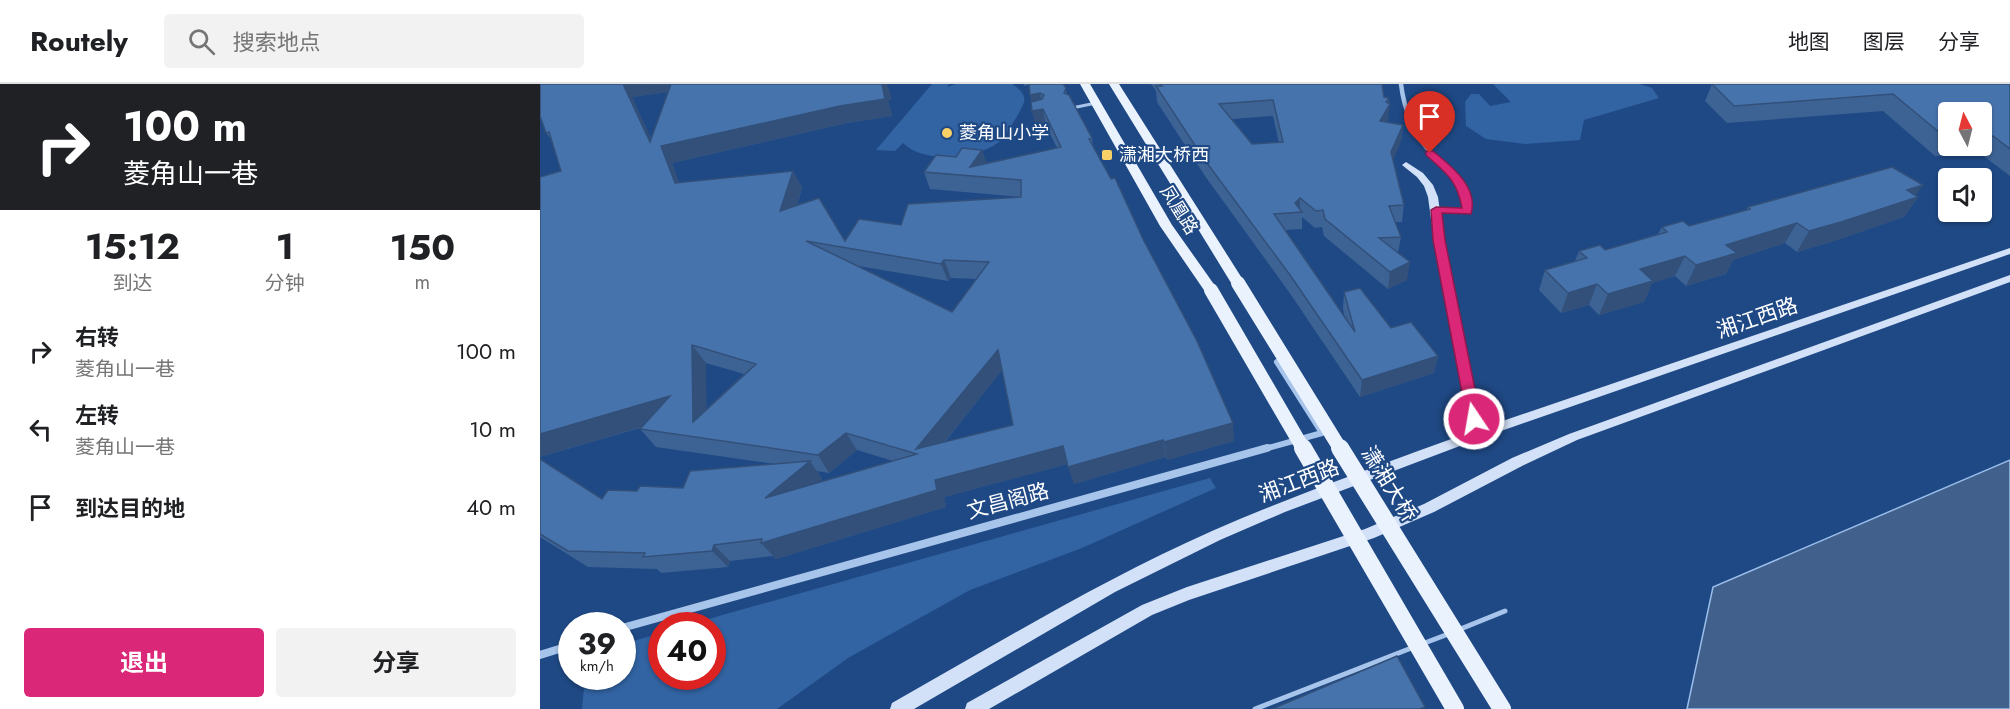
<!DOCTYPE html>
<html lang="zh">
<head>
<meta charset="utf-8">
<style>
	body { margin:0; font-family:Jost,"Noto Sans SC",sans-serif; background:#f2f2f2; color:#202124; height:100vh; display:flex; flex-direction:column; font-size:22px; white-space:nowrap }
	* { box-sizing:border-box; margin:0 }
	p { font-size:20px; color:#757577 }
	.icon { flex:none; width:33px; height:33px; fill:none; stroke:currentColor; stroke-width:2; stroke-linecap:round; stroke-linejoin:round }
	.map { position:relative; flex:1; overflow:hidden }
	.side { display:flex; flex-direction:column; background:#fff; width:540px }
	.side>* { flex:none }
	.guide { background:#202124; color:#fff; overflow:hidden }
	.needle { width:39px; rotate:353deg }
	.buttons { position:absolute; left:1398px; top:18px; display:grid; gap:12px }
	.buttons a { display:grid; place-items:center; width:54px; height:54px; border-radius:6px; background:#fff; box-shadow:0 2px 4px #0004; font-size:30px }
	.speed { position:absolute; left:18px; top:528px; display:flex; gap:12px; font-size:30px; font-weight:700; text-align:center }
	.speed>* { display:grid; place-content:center; width:78px; height:78px; border-radius:50%; background:#fff; box-shadow:0 2px 4px #0004; line-height:1 }
	.speed small { font-size:15px; font-weight:400 }
	.speed .limit { border:9px solid #d22; background:#fff; color:#111 }
	.pin { position:absolute; display:grid; place-items:center; width:51px; height:51px; color:#fff; margin:-62px -26px; border-radius:50% 50% 50% 0; rotate:-45deg; box-shadow:0 0 6px #0007 }
	.pin .icon { rotate:45deg }
	.me { position:absolute; width:66px; margin:-33px; rotate:348deg; stroke-linejoin:round; filter:drop-shadow(0 0 4px #0008) }
	.turn { display:flex; align-items:center; gap:21px; height:126px; padding:0 24px; font-size:27px }
	.turn .icon { width:78px; height:78px; stroke-width:2.5 }
	.turn b { display:block; font-size:42px; line-height:51px }
	.eta { display:flex; justify-content:space-evenly; align-items:center; height:102px; text-align:center }
	.eta b { font-size:36px; font-weight:700; line-height:42px }
	.cta { display:flex; gap:12px; margin-top:auto; padding:12px 24px }
	.cta a { flex:1; height:69px; border-radius:6px; background:#db2777; color:#fff; font-size:24px; font-weight:700; line-height:69px; text-align:center }
	.cta a+a { background:#f2f2f2; color:#202124 }
	ul { padding:0; list-style:none }
	li { display:flex; align-items:center; gap:18px; height:78px; padding:0 24px }
	li div { flex:1 }
	li b { display:block; font-size:22px }
	li em { font-style:normal }
	header { display:flex; align-items:center; gap:36px; box-sizing:border-box; height:84px; padding:0 30px; background:#fff; border-bottom:2px solid #e0e0e0 }
	header strong { font-size:28px }
	nav { display:flex; gap:33px; margin-inline-start:auto; font-size:21px }
	.search { width:420px; height:54px; background:#f2f2f2; display:flex; align-items:center; gap:15px; box-sizing:border-box; padding:0 21px; border-radius:6px; color:#757577; font-size:22px }
	main { display:flex; flex:1; min-height:0 }
	.map>svg:first-child { display:block }
	.green { fill:#3263a2 }
	.water { fill:#41608b; stroke:#9abeeb; stroke-width:1.5 }
	.lines { fill:none; stroke-linecap:round; stroke-linejoin:round }
	.lane-far1 { stroke:#a7c4ea; stroke-width:3 }
	.lane { stroke:#a7c4ea; stroke-width:5 }
	.street-far2 { stroke:#a7c4ea; stroke-width:4.5 }
	.street-far1 { stroke:#a7c4ea; stroke-width:6 }
	.street { stroke:#a7c4ea; stroke-width:8 }
	.secondary { fill:#d2e1f8; fill-rule:evenodd }
	.primary { fill:#eaf2fe; fill-rule:evenodd }
	.primary-bridge-far1 { stroke:#eaf2fe; stroke-width:14 }
	.primary-bridge { stroke:#eaf2fe; stroke-width:18 }
	.wall { fill:#3d6395; fill-rule:evenodd }
	.shaded-wall { fill:#325079 }
	.building { fill:#4773ad; stroke:#325079; stroke-width:1.5; fill-rule:evenodd }
	.route { fill:#db2777; stroke:#8e194d; stroke-width:1.5 }
	.poi-dot { fill:#f8d166; stroke:#1f4985; stroke-width:2 }
	.labels { text-anchor:middle; stroke-width:4.5; stroke-linejoin:round; paint-order:stroke }
	.far-poi-label { font-size:18px; fill:#fff; stroke:#1f4985; text-anchor:start }
	.far-street-label { font-size:18px; fill:#fff; stroke:#1f4985 }
	.street-label { font-size:21px; fill:#fff; stroke:#1f4985 }
</style>
</head>
<body>
<header>
<strong>Routely</strong>
<div class="search"><svg class="icon" aria-label="search" viewBox="0 0 24 24"><circle cx="10" cy="10" r="6"/><path d="M15 15l6 6"/></svg>搜索地点</div>
<nav><a>地图</a><a>图层</a><a>分享</a></nav>
</header>
<main>
<section class="side">
<div class="guide">
<div class="turn"><svg class="icon" aria-label="right" viewBox="0 0 24 24"><path d="M7 20v-9h11M14 6l5 5-5 5"/></svg><div><b>100 m</b>菱角山一巷</div></div>
</div>
<div class="eta">
<div><b>15:12</b><p>到达</p></div>
<div><b>1</b><p>分钟</p></div>
<div><b>150</b><p>m</p></div>
</div>
<ul>
<li><svg class="icon" aria-label="right" viewBox="0 0 24 24"><path d="M7 20v-9h11M14 6l5 5-5 5"/></svg><div><b>右转</b><p>菱角山一巷</p></div><em>100 m</em></li>
<li><svg class="icon" aria-label="left" viewBox="0 0 24 24"><path d="M17 20v-9H6M10 6l-5 5 5 5"/></svg><div><b>左转</b><p>菱角山一巷</p></div><em>10 m</em></li>
<li><svg class="icon" aria-label="arrive" viewBox="0 0 24 24"><path d="M6 21V4h12l-3 4 3 4H6"/></svg><div><b>到达目的地</b></div><em>40 m</em></li>
</ul>
<div class="cta"><a>退出</a><a>分享</a></div>
</section>
<div class="map">
<svg width="1470" height="625" viewBox="0 0 1470 625">
	<rect width="100%" height="100%" fill="#1f4985"/>
	<path class="green" d="M392,0H409L407,3L416,0H472C478,4 486,10 484,18C482,26 465,53 459,58C437,75 383,80 363,59L355,67L336,66Z
		M953,0H1100L1112,4L1119,14L1044,36L1040,56L985,60L946,55L926,42L925,18L931,10H939L950,22L971,18Z
		M670,394L676,404L542,464L430,506L308,574L237,625H42L45,593L82,592L83,560L121,549L122,592H172V542L147,541Z"/>
	<path class="water" d="M1470,376V625H1147L1173,503Z"/>
	<g class="lines">
		<path class="lane-far1" d="M532,24L556,19"/>
		<path class="lane" d="M918,546L965,527
			M882,560L911,549
			M715,625L874,563"/>
		<path class="street-far2" d="M861,0C864,26 874,49 891,69C910,93 921,94 928,127L896,126"/>
		<path class="street-far1" d="M721,366L782,349L737,278"/>
		<path class="street" d="M82,544L727,364
			M0,571L32,561"/>
		<path class="secondary" d="M866,78L883,89L893,101L898,113L904,157L942,344L1470,164V170L941,354L745,428L680,456L575,508L374,625H350L352,619C457,560 561,496 672,447C756,410 844,380 930,348L894,157L888,113L884,102L877,93L862,81Z
			M1470,191V198L1037,356L982,382L894,428L834,454L649,516L612,531L449,625H425L427,619L602,521L647,503L825,445L884,420L972,374L1029,350Z"/>
		<path class="primary" d="M540,0H550L632,141L678,206L676,209H666L620,142Z
			M569,0H579L705,199L703,202H693Z"/>
		<path class="primary-bridge-far1" d="M698,199L801,366
			M671,206L764,366"/>
		<path class="primary-bridge" d="M763,364L915,625
			M800,364L962,625"/>
	</g>
	<path class="wall" d="M0,0L352,15L348,16L352,32L307,39L132,79L139,99L253,87L262,104L257,122L305,157L361,141L481,113L390,105L384,88L416,73L442,66L446,79L517,64L506,42L496,44L489,1L484,2V0H523L527,10L552,54L553,62L694,357L627,376L626,373L534,400L528,380L404,413L406,423L236,475L233,472L190,477L188,483L121,489L117,485L48,483L0,453V375L62,415L97,407L143,404L235,380L116,363L100,345L103,343L0,373V93L21,87L11,55L6,49ZM128,8L111,55L92,13ZM318,182L408,197L411,194L436,195L412,228ZM166,279L204,290L166,325ZM462,286L473,341L405,358ZM317,366L353,377L277,399L282,395L277,387L289,389Z
		M611,0H842L844,13L849,14L848,36L847,38L863,41L861,57L853,75L864,121L862,138H855L861,153L858,169L867,196L848,205L784,152L782,143L775,144L762,133V145L745,146L805,234L803,225L804,208L851,244L898,272L894,289L820,313L749,208L665,92L617,18L616,7ZM733,32L739,59L712,60L692,35Z
		M1172,0H1470V92L1441,70L1395,72L1343,27L1187,39L1165,17ZM1408,28H1442V62H1408Z
		M1376,111L1378,113L1364,133L1288,159L1257,168L1245,159L1193,176L1186,190L1146,202L1135,192L1112,199L1104,218L1059,231L1049,221L1021,229L999,206L1005,186L1035,177L1039,167L1065,166L1118,150L1122,143L1149,142L1206,126L1208,123Z"/>
	<path class="shaded-wall" d="M83,0H141L144,6L92,13L121,76L110,58Z
		M342,0H347L352,15L348,16L352,32L307,39L132,79L146,117L135,99L121,62Z
		M500,9L506,42L496,44L492,27H494L490,11Z
		M849,14L848,23L850,20L848,36L838,53L840,37Z
		M863,41L861,57L850,85L851,68Z
		M442,66L448,83H430Z
		M253,87L262,104L250,145L240,127Z
		M1383,101L1374,114L1378,113L1364,133L1288,159L1257,168L1269,147L1367,106Z
		M760,114V128L755,119Z
		M1257,139L1245,159L1193,176L1186,190L1146,202L1156,181L1186,161Z
		M1145,172L1135,192L1112,199L1104,218L1059,231L1068,210L1100,185Z
		M404,176L411,194L408,197L401,180Z
		M870,178L867,196L848,205L850,188Z
		M1057,200L1049,221L1021,229L1028,209Z
		M152,261L166,279L167,355L153,338Z
		M458,266L464,284L385,382L376,365Z
		M898,272L894,289L820,313L822,296Z
		M130,312L145,330L0,373V350Z
		M693,339L694,357L627,376L624,358Z
		M306,349L317,366L289,389L278,371Z
		M623,356L626,373L534,400L528,383Z
		M523,362L528,380L404,413L406,423L236,475L221,459L395,396Z
		M270,377L282,395L239,431L225,414Z
		M174,461L190,477L188,483L172,467Z"/>
	<path class="building" d="M0,0H83L110,58L131,0H342L345,15L300,22L121,62L135,99L253,87L240,127L279,114L305,157L319,135L361,141L368,120L481,113V96L384,88L396,71L416,73L422,64L442,66L430,83L521,63L503,25L492,27L491,18L502,15L504,11L500,9L490,11L489,0H523L526,4L524,9L529,11L552,54L549,55L571,95L575,94L603,155L657,257L693,339L624,358L623,356L528,383L523,362L395,396L397,406L221,459L222,455L174,461L172,467L103,473L105,469L28,467L0,450V375L62,415L68,406L97,407L100,402L143,404L150,387L270,377L225,414L377,370L306,349L278,371L100,345L130,312L0,350V93L21,87L9,48L6,49L0,32ZM266,157L401,180L404,176L449,178L412,228ZM152,261L216,280L153,338ZM458,266L473,341L376,365Z
		M620,0H842L844,13L849,14L846,18L850,20L840,37L863,41L851,68L864,121L849,122L861,153L839,154L870,178L850,188L785,135L783,126L776,127L760,114L755,119L762,128L734,130L815,248L804,208L820,204L851,244L871,238L898,272L822,296L750,191L664,75L616,2H622ZM733,16L743,58L712,60L679,20Z
		M1172,0H1470V65L1453,52L1442,53V28H1408V54H1406L1353,10L1194,22Z
		M1352,83L1383,101L1367,106L1378,113L1301,138L1269,147L1257,139L1186,161L1197,169L1156,181L1145,172L1100,185L1113,197L1068,210L1057,200L1028,209L1005,186L1047,174L1039,167L1060,161L1065,166L1127,148L1122,143L1143,137L1149,142L1210,125L1208,123Z
		M857,572L885,623L880,625H732Z"/>
	<path class="route" d="M886,67H893C911,82 939,103 931,130L902,129L905,156L941,335L934,341L927,335L893,156L891,126L896,123L922,124C917,96 906,89 886,71Z"/>
	<g class="poi-dot">
		<circle cx="407" cy="49" r="6"/>
		<rect x="561" y="65" width="12" height="12" rx="3"/>
	</g>
	<g class="labels">
		<g class="far-poi-label">
			<text x="419" y="55">菱角山小学</text>
			<text x="579" y="77">潇湘大桥西</text>
		</g>
		<g class="far-street-label">
			<text transform="translate(639 126) rotate(58)" y="6">凤凰路</text>
		</g>
		<g class="street-label">
			<text transform="translate(1217 234) rotate(-19)" y="7">湘江西路</text>
			<text transform="translate(759 397) rotate(-21)" y="7">湘江西路</text>
			<text transform="translate(849 400) rotate(58)" y="7">潇湘大桥</text>
			<text transform="translate(468 417) rotate(-15)" y="7">文昌阁路</text>
		</g>
	</g>
</svg>
<div class="buttons">
<a><svg class="needle" viewBox="-14 -14 28 28"><path d="M0-13l5 13h-10z" fill="#e53935"/><path d="M0 13l5-13h-10z" fill="#757577"/></svg></a>
<a><svg class="icon" aria-label="sound" viewBox="0 0 24 24"><path d="M4 9h4l5-4v14l-5-4H4zM17 9q2 3 0 6"/></svg></a>
</div>
<div class="speed"><div>39<small>km/h</small></div><div class="limit">40</div></div>
<div class="pin" style="left:890px;top:69px;background:#d93025"><svg class="icon" aria-label="arrive" viewBox="0 0 24 24"><path d="M6 21V4h12l-3 4 3 4H6"/></svg></div>
<svg class="me" style="left:934px;top:335px" viewBox="-20 -20 40 40"><circle r="17" fill="#db2777" stroke="#fff" stroke-width="3"/><path d="M0-11L8 9 0 5-8 9z" fill="#fff"/></svg>
</div>
</main>
</body>
</html>
